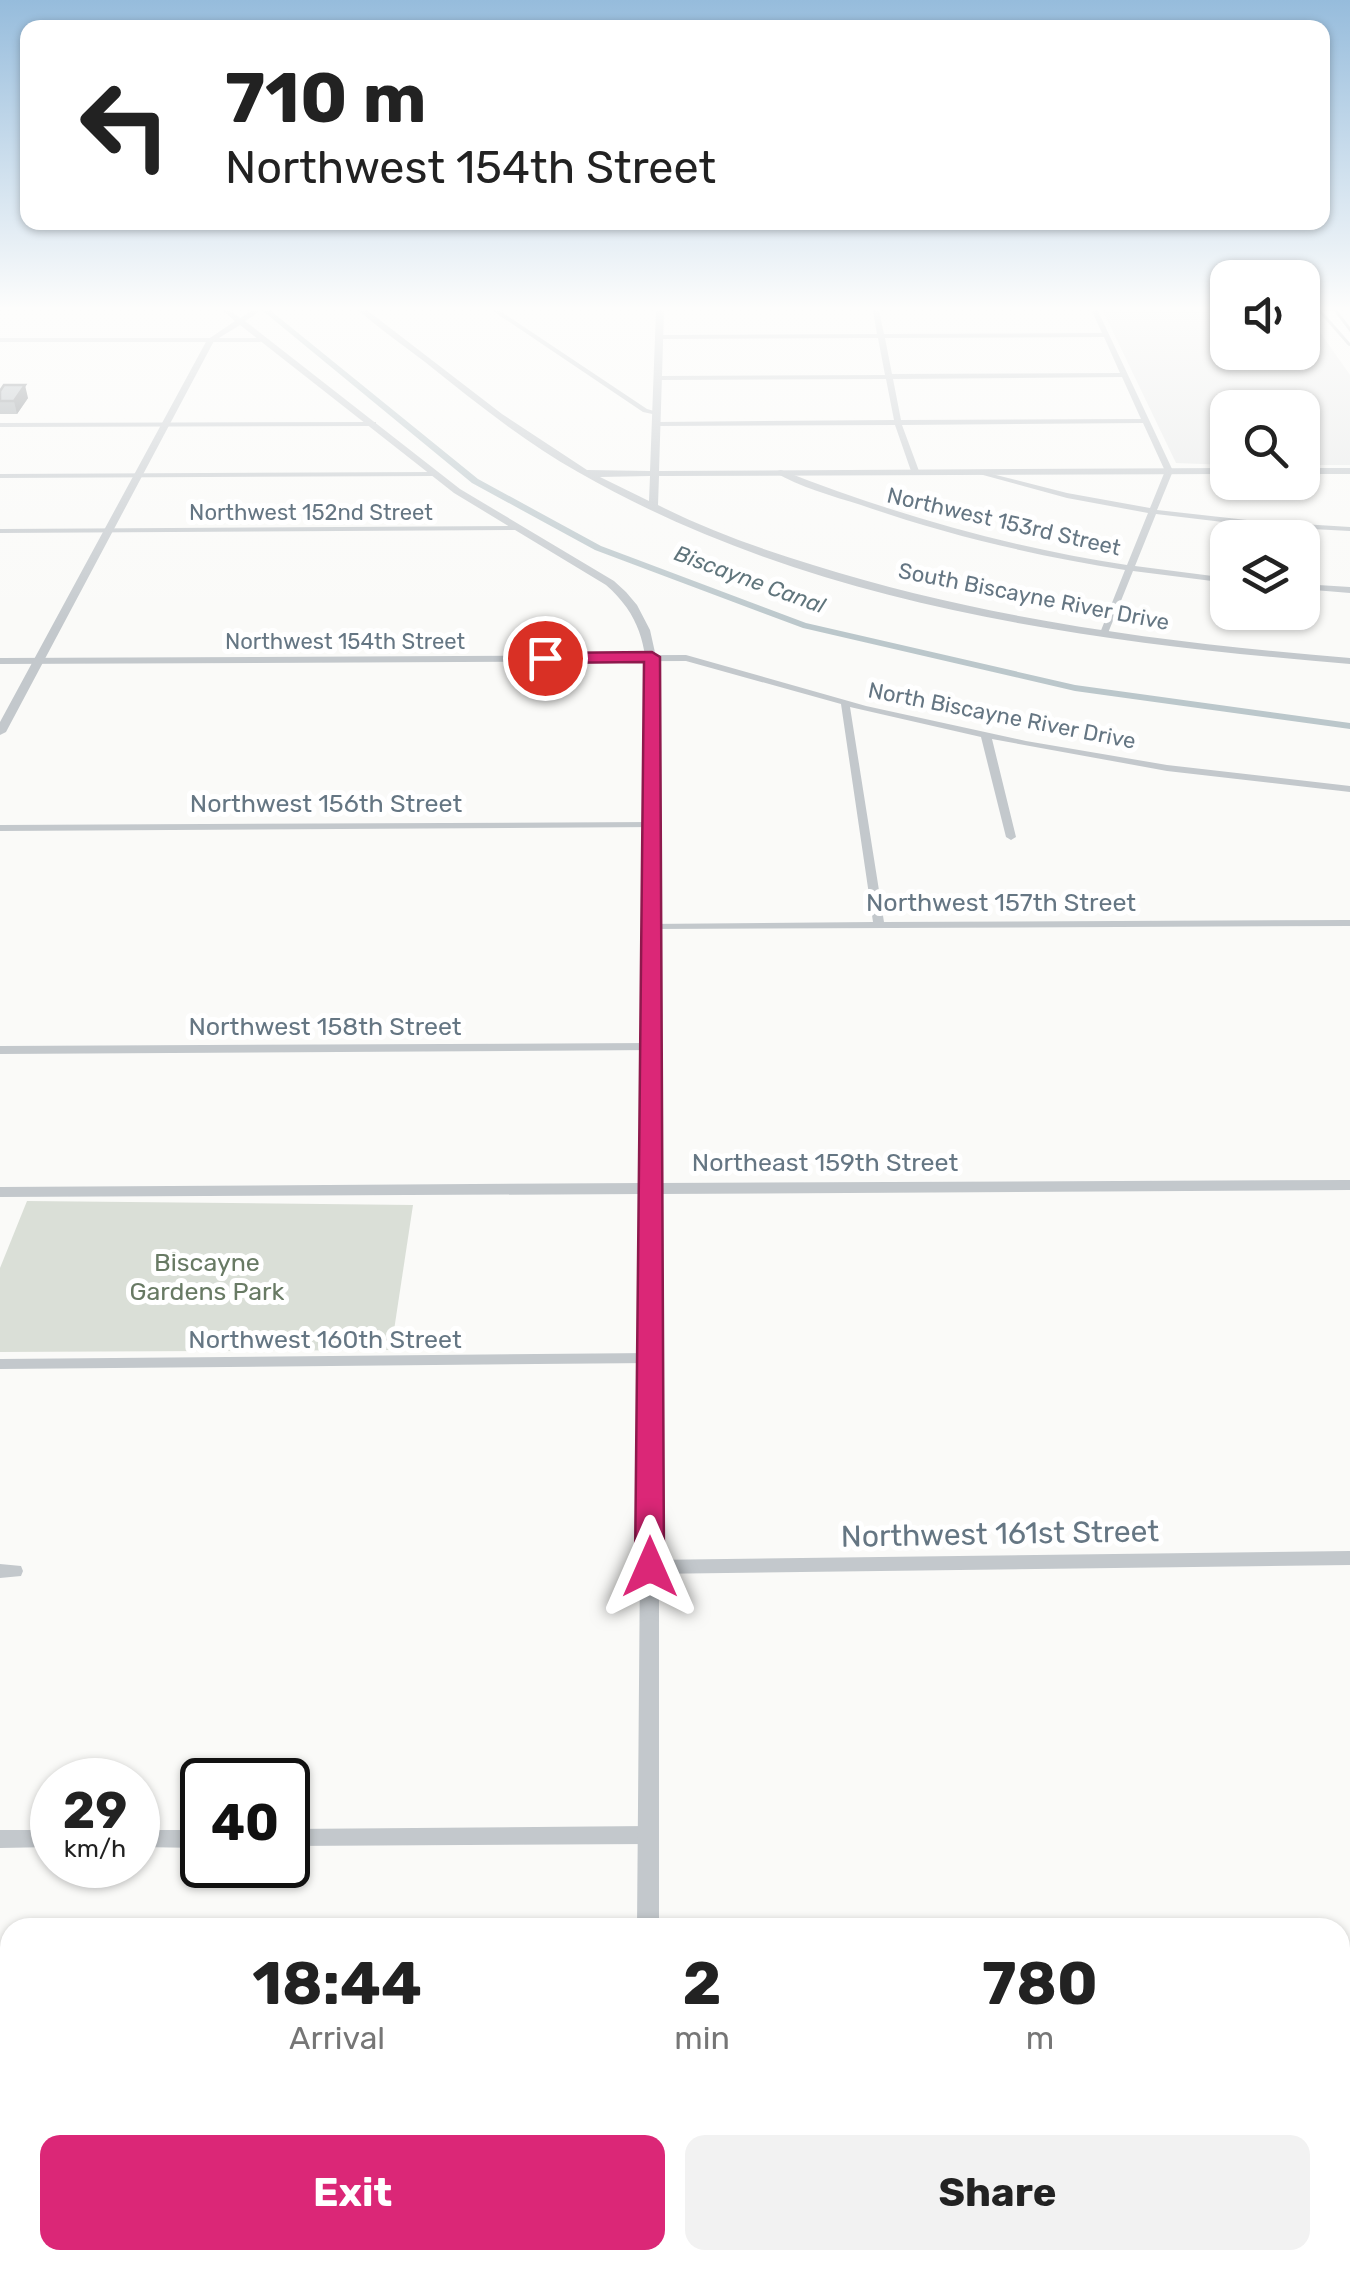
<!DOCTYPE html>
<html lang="en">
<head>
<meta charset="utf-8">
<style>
	body { margin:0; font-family:Rubik,sans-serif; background:#f2f2f2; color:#222; height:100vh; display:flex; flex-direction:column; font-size:38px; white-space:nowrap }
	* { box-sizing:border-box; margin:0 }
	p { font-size:32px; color:#767676 }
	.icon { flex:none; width:55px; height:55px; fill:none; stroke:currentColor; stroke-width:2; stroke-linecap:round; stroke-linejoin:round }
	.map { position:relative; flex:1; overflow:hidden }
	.side { position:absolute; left:0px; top:1918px; width:1350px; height:352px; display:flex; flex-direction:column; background:#fff; border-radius:30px 30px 0 0; box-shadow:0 2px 8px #0004 }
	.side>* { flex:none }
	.hud { position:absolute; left:20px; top:20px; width:1310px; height:210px; border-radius:20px; box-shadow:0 2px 8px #0004; background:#fff; color:#222; overflow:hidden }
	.fabs { position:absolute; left:1210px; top:260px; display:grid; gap:20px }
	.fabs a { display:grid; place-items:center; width:110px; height:110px; border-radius:20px; background:#fff; box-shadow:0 2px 8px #0004; font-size:50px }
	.speed { position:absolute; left:30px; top:1758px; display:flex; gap:20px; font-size:50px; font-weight:700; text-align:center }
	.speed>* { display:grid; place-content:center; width:130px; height:130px; border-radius:50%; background:#fff; box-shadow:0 2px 8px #0004; line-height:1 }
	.speed small { font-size:25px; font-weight:400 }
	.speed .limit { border:5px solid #111; border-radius:15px; background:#fff; color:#111 }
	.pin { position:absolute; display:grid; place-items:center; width:85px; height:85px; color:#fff; margin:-42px; border:5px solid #fff; border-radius:50%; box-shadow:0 2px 10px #0007 }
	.me { position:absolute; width:110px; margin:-55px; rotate:0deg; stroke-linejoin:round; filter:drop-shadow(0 0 8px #0008) }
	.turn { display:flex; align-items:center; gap:35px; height:210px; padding:0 40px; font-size:45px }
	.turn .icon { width:130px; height:130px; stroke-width:2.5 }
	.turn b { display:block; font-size:70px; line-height:85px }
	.eta { display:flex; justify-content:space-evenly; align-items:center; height:170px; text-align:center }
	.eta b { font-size:60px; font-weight:700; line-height:70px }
	.action { display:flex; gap:20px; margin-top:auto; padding:20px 40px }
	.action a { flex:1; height:115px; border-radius:20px; background:#db2777; color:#fff; font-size:40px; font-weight:700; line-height:115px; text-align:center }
	.action a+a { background:#f2f2f2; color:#222 }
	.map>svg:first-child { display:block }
	.built { fill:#e8e9e9 }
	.green { fill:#dadfd7 }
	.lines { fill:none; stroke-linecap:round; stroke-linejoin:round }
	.canal { fill:#bbc7cb; fill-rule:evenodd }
	.motorway-casing { stroke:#b4b9bd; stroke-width:6 }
	.minor { fill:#c3c8cc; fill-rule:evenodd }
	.tertiary { fill:#c3c8cc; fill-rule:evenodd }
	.motorway { fill:#fff; fill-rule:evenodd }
	.wall { fill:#929a9f }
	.shaded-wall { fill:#777d82 }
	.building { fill:#aab3b9; stroke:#777d82; stroke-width:2.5 }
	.route { fill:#db2777; stroke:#8e194d; stroke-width:2.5 }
	.labels { text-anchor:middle; stroke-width:10; stroke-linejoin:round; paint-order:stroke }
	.far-street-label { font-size:22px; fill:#657683; stroke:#fff }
	.far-water-label { font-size:22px; font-style:italic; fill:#60757c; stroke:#fff }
	.street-label { font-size:25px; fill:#657683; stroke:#fff }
	.park-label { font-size:25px; fill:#687a64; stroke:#fff }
	.near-street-label { font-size:30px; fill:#657683; stroke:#fff }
</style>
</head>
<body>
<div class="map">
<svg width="1350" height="2269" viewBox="0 0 1350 2269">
	<rect width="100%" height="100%" fill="#fafaf8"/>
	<path class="built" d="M1103,311H1227L1228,352H1302L1305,311L1350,375V465H1303L1302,408H1228L1227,465L1176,463Z"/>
	<path class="green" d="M27,1201L413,1205L391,1350L0,1352V1268Z"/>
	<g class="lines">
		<path class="canal" d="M263,311H271L478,479L601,546L806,623L1075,685L1350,723V729L1075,691L803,628L595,550L472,483Z"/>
		<defs>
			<path id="motorway" d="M1322,311H1334L1350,332V343Z"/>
		</defs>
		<use href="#motorway" class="motorway-casing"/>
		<path class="minor" d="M493,311H500L647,409L661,413L657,415L643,412Z
			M873,311H879L884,334L1102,333L1092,311H1098L1173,471L1157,510L1256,521L1350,527V531L1256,526L1156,514L1135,566L1228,578V583L1133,571L1108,633L1104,636L1100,633L1125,570C1036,556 947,535 861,505C832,496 800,487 774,472L781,470C893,514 1008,547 1127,565L1148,513L1067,498L972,472L976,470L1067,493L1150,508L1165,471L1143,423L902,425L919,471L915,473L911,471L895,425L657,426L653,424L657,422L894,420L886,379L658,380L655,378L658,376L885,375L878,338L659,339L656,337L659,335L877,334ZM1104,337L1120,373L892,374L885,338ZM1122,377L1141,419L901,420L893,379Z
			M0,338H260L263,340L260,342H0Z
			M376,422V426H373L0,427V423Z
			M436,472L437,474L433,476L0,478V474Z
			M519,526V530H516L0,533V529Z
			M1302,584L1350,587V593L1302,589Z
			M686,655L866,706L1026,741L1167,765L1350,786V792L1167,771L992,739L1016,837L1011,840L1006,837L981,737L850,707L884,922L1350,920V926L652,929L647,926L648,924L873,922L841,704L686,661L0,664V658Z
			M652,822L657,825L656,827L0,831V825Z
			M651,1043L657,1047L655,1050L0,1054V1046Z
			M651,1353L656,1354L658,1358L656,1362L651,1363L0,1369V1359Z
			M1350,1551V1565L650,1574L644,1572L642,1567L644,1562L650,1560Z
			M0,1564L21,1566L23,1571L21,1576L0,1578Z
			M649,1826L655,1829L658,1835L655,1841L649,1844L288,1846V1829Z
			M0,1830H52V1847L0,1848Z
			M202,1830V1848L138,1847V1830Z
			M0,2167H10V2187H0Z"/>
		<path class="tertiary" d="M223,311H231L240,318L251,311H260L245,321L460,489L614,581L626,592L637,605L650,630L656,657L658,688L659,1183L1350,1180V1190L659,1194V1928H637L643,1194L0,1197V1187L643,1183L648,688C646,644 640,615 606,585L454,493L240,325L214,341L6,732L0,735V722L207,340L235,321Z
			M359,311H368L502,414L587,470L650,471L656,311H664L659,471L1228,468V474L659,476L658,505C707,530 761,549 813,565C988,620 1168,643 1350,658V664C1087,642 811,606 578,472C523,441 474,401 425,362C403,345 380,329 359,311ZM650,476L649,501L600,477Z
			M1302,468H1350V474H1302Z
			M634,2260H660V2269H634Z"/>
		<use href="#motorway" class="motorway"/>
	</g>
	<path class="wall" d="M0,391L28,398L17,414H0Z"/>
	<path class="shaded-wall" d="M25,385L28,398L17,414L14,401Z"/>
	<path class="building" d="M4,385H25L14,401H0V391Z"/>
	<linearGradient id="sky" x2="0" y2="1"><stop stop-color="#96bcdc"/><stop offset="0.49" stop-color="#fdfdfc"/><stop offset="1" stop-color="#fdfdfc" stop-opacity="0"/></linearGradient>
	<rect width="1350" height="629" fill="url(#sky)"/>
	<path class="route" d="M652,652L660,657L664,1567L660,1576L650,1579L640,1576L635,1567L644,662L545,663L537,658L545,653Z"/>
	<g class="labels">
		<g class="far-street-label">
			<text x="311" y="520">Northwest 152nd Street</text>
			<text transform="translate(1004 521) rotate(13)" y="8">Northwest 153rd Street</text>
			<text transform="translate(1034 596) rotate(11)" y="8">South Biscayne River Drive</text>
			<text x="345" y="649">Northwest 154th Street</text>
			<text transform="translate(1002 715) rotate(11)" y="8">North Biscayne River Drive</text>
		</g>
		<g class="far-water-label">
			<text transform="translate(750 579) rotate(20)" y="8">Biscayne Canal</text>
		</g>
		<g class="street-label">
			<text x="326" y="812">Northwest 156th Street</text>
			<text x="1001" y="911">Northwest 157th Street</text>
			<text x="325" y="1035">Northwest 158th Street</text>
			<text x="825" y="1171">Northeast 159th Street</text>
			<text x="325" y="1348">Northwest 160th Street</text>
		</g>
		<g class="park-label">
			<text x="207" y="1271">Biscayne<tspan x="207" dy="29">Gardens Park</tspan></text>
		</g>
		<g class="near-street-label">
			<text transform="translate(1000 1534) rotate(-1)" y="10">Northwest 161st Street</text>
		</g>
	</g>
</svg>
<div class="fabs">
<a><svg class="icon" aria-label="sound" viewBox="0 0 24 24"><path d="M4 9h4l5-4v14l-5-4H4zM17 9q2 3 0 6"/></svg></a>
<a><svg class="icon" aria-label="search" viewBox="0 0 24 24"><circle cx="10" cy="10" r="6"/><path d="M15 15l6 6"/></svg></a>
<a><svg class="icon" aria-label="layers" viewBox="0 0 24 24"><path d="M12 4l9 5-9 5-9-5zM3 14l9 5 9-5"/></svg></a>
</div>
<div class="speed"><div>29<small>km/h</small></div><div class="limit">40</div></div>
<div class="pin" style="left:545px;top:658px;background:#d93025"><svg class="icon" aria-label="arrive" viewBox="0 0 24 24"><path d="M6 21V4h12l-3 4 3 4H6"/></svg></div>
<svg class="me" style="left:650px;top:1567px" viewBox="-20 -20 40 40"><path d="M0-17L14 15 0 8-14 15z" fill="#db2777" stroke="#fff" stroke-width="4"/></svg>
<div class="hud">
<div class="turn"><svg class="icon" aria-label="left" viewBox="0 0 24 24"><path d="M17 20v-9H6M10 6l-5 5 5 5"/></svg><div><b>710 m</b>Northwest 154th Street</div></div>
</div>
<section class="side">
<div class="eta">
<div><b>18:44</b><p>Arrival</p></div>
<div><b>2</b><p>min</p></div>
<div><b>780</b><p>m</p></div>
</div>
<div class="action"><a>Exit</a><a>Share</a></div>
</section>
</div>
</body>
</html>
